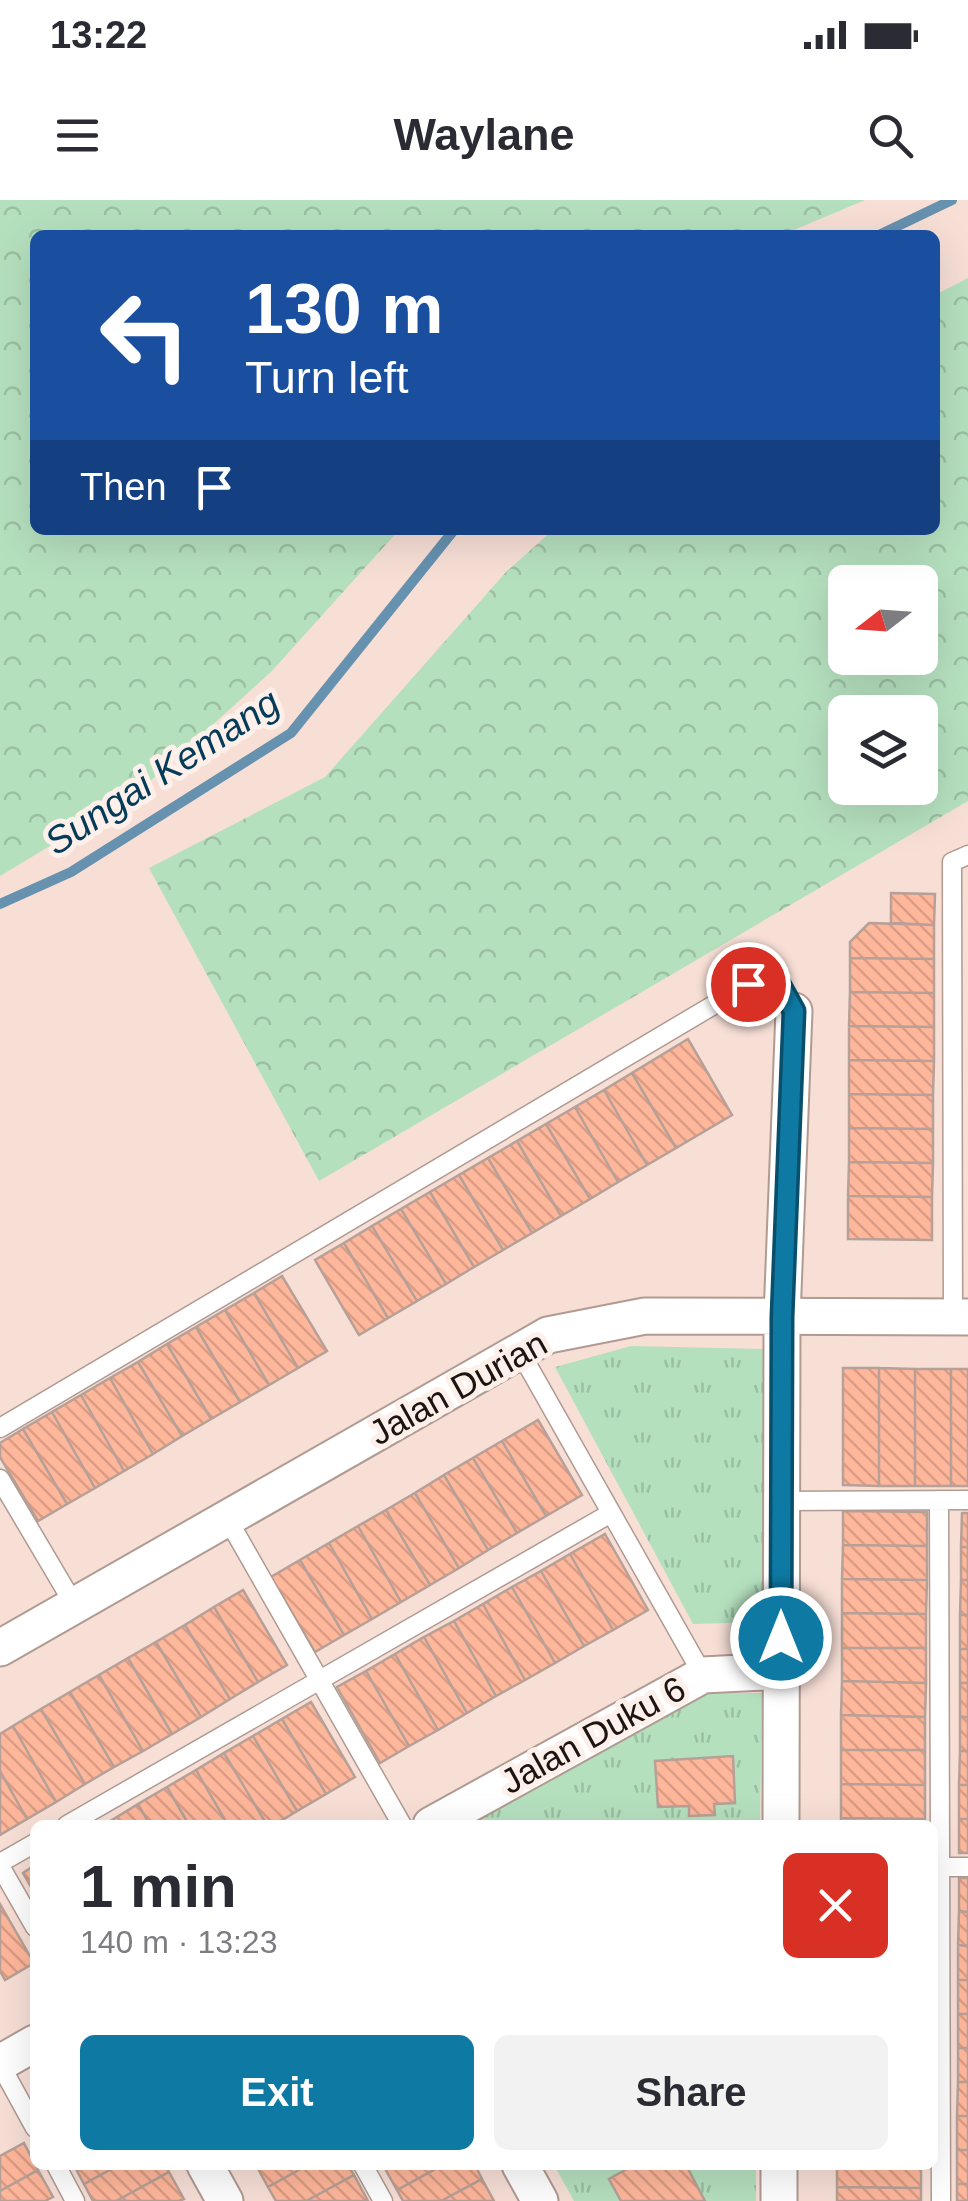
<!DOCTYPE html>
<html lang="en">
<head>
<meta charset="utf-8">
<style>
	body { margin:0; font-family:Arial,sans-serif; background:#f2f2f3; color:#2b2b33; height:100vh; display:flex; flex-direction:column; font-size:38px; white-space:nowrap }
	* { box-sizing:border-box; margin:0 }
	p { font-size:32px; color:#7c7c81 }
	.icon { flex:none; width:55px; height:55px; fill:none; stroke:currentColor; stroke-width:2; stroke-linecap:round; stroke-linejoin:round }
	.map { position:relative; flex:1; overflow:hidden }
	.drawer { position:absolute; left:30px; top:1620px; width:908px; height:350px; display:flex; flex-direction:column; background:#fff; border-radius:15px; box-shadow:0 10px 40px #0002 }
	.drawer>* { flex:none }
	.hud { position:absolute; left:30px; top:30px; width:910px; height:305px; border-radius:15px; box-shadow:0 10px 40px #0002; background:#1a4fa0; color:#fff; overflow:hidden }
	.needle { width:65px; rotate:253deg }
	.tools { position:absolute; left:828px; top:365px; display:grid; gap:20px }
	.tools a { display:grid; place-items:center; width:110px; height:110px; border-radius:15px; background:#fff; box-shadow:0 10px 40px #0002; font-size:50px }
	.pin { position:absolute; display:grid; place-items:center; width:85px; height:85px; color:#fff; margin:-42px; border:5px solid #fff; border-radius:50%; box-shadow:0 2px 10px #0007 }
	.me { position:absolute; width:110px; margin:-55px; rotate:0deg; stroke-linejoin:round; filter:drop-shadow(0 0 8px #0008) }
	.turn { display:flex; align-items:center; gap:35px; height:210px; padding:0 50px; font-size:45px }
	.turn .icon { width:130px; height:130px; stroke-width:2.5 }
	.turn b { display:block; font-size:70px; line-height:85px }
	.then { display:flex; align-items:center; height:95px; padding:0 50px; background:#0003; gap:20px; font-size:38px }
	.round { display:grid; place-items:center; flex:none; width:105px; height:105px; border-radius:15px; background:#f2f2f3 }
	.overview { display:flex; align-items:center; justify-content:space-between; height:170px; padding:0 50px }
	h1 { font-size:60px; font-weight:700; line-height:75px }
	.cta { display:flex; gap:20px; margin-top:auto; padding:20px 50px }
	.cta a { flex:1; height:115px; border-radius:15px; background:#0e7aa4; color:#fff; font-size:40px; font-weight:700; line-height:115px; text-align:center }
	.cta a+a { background:#f2f2f3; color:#2b2b33 }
	.status { display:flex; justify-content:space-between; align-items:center; height:70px; padding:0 50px; background:#fff; direction:ltr }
	.status svg { height:28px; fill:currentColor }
	header { display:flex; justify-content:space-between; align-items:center; height:130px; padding:0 50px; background:#fff; font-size:45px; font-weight:700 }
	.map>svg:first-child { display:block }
	.forest { fill:url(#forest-crowns); fill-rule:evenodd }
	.park { fill:url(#park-tufts) }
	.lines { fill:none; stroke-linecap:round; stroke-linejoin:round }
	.stream { stroke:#6691af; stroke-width:10 }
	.building { fill:url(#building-back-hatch); stroke:#b7a097; stroke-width:2.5 }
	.service-casing { stroke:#b09a91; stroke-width:21 }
	.minor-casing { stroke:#b09a91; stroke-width:39 }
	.service { stroke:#fff; stroke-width:18 }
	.minor { stroke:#fff; stroke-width:35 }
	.route-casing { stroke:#094f6b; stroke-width:25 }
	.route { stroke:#0e7aa4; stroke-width:18 }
	.labels { text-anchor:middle; stroke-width:10; stroke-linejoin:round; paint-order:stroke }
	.street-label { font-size:35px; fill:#1c1411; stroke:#fdefe9 }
	.water-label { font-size:38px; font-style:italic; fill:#033b58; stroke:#fdefe9 }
</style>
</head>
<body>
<div class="status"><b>13:22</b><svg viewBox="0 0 49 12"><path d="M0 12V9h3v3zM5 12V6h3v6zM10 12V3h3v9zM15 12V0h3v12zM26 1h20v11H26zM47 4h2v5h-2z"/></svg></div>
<header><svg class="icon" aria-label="menu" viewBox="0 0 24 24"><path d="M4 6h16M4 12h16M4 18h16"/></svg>Waylane<svg class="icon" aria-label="search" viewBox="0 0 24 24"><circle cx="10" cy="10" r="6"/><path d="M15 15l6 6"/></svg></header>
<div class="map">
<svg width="968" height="2001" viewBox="0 0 968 2001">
	<defs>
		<pattern id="forest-crowns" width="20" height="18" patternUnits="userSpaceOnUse" patternTransform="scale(2.5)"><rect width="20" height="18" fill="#b5e0be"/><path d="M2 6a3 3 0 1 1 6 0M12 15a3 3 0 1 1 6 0" fill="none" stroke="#9bbfa2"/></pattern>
		<pattern id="park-tufts" width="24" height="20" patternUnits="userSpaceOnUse" patternTransform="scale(2.5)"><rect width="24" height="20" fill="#b5e0be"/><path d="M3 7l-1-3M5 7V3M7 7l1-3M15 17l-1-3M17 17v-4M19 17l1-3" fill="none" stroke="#9bbfa2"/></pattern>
		<pattern id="building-back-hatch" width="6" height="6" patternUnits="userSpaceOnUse" patternTransform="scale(2.5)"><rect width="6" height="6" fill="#ffb79b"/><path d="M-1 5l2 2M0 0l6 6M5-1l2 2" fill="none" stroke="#da9c84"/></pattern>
	</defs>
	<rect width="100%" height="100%" fill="#f7dfd6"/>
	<path class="forest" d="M0,0H865L782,35H35V330H399L271,472L136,594L0,676Z
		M968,78V601L319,981L149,668L325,577L506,372L553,330H935V95ZM845,382H920V458H845ZM845,512H920V588H845Z"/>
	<path class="park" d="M631,1146L764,1149L762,1422L693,1424L555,1167Z
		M703,1493H762L760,1625H467Z
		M554,1965H756V2001H574Z"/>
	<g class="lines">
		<path class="stream" d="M879,35L952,0
			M0,704L71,672L291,533L454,330"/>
	</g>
	<path class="building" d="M891,693L935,694L934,725L891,723Z
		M869,723L934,725V759L850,758V742Z
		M850,758L934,759V793L850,792Z
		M850,792L934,793V827L849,826Z
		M849,826L934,827V861L849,860Z
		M688,839L732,915L676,948L632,873Z
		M849,860L934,861L933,895L849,894Z
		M632,873L676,948L647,965L604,890Z
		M604,890L647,965L618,982L575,907Z
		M849,894L933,895V929L849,928Z
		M575,907L618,982L590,999L546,924Z
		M546,924L590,999L561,1016L517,941Z
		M849,928L933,929V963L849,962Z
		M517,941L561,1016L532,1033L488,958Z
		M488,958L532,1033L503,1050L459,975Z
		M849,962L933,963L932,997L848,996Z
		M459,975L503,1050L474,1067L430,992Z
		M430,992L474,1067L446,1084L401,1009Z
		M848,996L932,997V1040L848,1039Z
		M401,1009L446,1084L417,1101L372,1026Z
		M372,1026L417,1101L388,1118L344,1043Z
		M344,1043L388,1118L359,1135L315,1060Z
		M282,1076L327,1151L298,1168L254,1093Z
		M254,1093L298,1168L269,1185L225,1110Z
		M225,1110L269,1185L240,1202L196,1127Z
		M196,1127L240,1202L211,1219L167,1144Z
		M167,1144L211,1219L182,1236L138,1162Z
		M138,1162L182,1236L153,1254L110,1178Z
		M843,1168H879V1286L843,1285Z
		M879,1168L915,1169V1286H879Z
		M915,1169H951V1286H915Z
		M951,1169H968V1286H951Z
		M110,1178L153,1254L124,1271L81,1195Z
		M81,1195L124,1271L95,1288L52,1212Z
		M52,1212L95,1288L67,1304L23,1229Z
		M538,1220L582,1295L546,1316L502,1241Z
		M23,1229L67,1304L38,1321L0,1257V1243Z
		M502,1241L546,1316L517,1333L473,1258Z
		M473,1258L517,1333L488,1350L444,1275Z
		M444,1275L488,1350L459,1368L415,1293Z
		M415,1293L459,1368L430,1385L386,1310Z
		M386,1310L430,1385L401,1402L358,1326Z
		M843,1311L927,1312V1346L843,1345Z
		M962,1313H968V1347H961Z
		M358,1326L401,1402L372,1419L329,1343Z
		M605,1334L648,1410L613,1430L570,1354Z
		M329,1343L372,1419L344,1435L300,1360Z
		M843,1345L927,1346V1380L842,1379Z
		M961,1347H968V1380H961Z
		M570,1354L613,1430L584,1446L541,1371Z
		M300,1360L344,1435L315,1452L271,1377Z
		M541,1371L584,1446L555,1463L512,1387Z
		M842,1379L927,1380L926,1414L842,1413Z
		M961,1380H968V1415H960Z
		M512,1387L555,1463L525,1480L483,1404Z
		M243,1390L287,1465L258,1482L214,1407Z
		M483,1404L525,1480L496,1496L454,1421Z
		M214,1407L258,1482L230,1499L185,1425Z
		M842,1413L926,1414V1448H842Z
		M960,1415H968V1449H960Z
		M454,1421L496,1496L467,1513L424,1437Z
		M185,1425L230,1499L201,1517L156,1442Z
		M424,1437L467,1513L438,1530L395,1454Z
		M156,1442L201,1517L172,1534L128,1458Z
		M842,1448H926V1483L842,1481Z
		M960,1449H968V1483H960Z
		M395,1454L438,1530L409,1546L366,1471Z
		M128,1458L172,1534L143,1551L99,1475Z
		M366,1471L409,1546L380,1563L337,1487Z
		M99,1475L143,1551L114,1567L70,1492Z
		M842,1481L926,1483L925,1517L841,1515Z
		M960,1483H968V1517H960Z
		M70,1492L114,1567L85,1584L41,1509Z
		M311,1502L355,1577L326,1594L282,1519Z
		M41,1509L85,1584L56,1602L13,1526Z
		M841,1515L925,1517V1550H841Z
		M960,1517H968V1551H960Z
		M282,1519L326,1594L297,1611L253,1536Z
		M13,1526L56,1602L27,1619L0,1571V1534Z
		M253,1536L297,1611L274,1625H267L224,1553Z
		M841,1550H925V1585L841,1584Z
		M960,1551H968V1585H959Z
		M224,1553L267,1625H228L196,1570Z
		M733,1556L735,1603L714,1604L715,1615L689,1616V1606L658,1607L655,1561Z
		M196,1570L228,1625H189L167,1587Z
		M0,1571L27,1619L0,1635Z
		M841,1584L925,1585V1619L841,1618Z
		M959,1585H968V1619H959Z
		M167,1587L189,1625H150L138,1604Z
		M138,1604L150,1625H111L109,1622Z
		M841,1618L925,1619V1625H841Z
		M959,1619H968V1653H959Z
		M35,1665V1694L23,1673Z
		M959,1678H968V1712L959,1711Z
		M0,1704L34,1763L5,1780L0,1771Z
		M959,1711L968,1712V1746L958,1745Z
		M958,1745L968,1746V1780H958Z
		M958,1780H968V1814H958Z
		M958,1814H968V1848H958Z
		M958,1848H968V1882H958Z
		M958,1882H968V1916H957Z
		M957,1916H968V1950H957Z
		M24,1943L38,1970L0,1991V1956Z
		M957,1950H968V1984H957Z
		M74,1965H119L84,1984Z
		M119,1965H165L169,1972L116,2001H93L84,1984Z
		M256,1965H308L268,1987Z
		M308,1965H348L354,1975L306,2001H276L268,1987Z
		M383,1965H443L397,1990Z
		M443,1965H475L482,1979L441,2001H403L397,1990Z
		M634,1965H686L705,2001H621L609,1979Z
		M837,1965H921V1988L837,1987Z
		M38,1970L53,1997L45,2001H0V1991Z
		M169,1972L184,1999L179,2001H116Z
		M354,1975L368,2001H306Z
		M482,1979L494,2001H441Z
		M957,1984H968V2001H957Z
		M837,1987L921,1988V2001H837Z"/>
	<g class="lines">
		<defs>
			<path id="service" d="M953,1119L952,662L968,655
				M519,1150L703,1475
				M0,1228L749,784H779L794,811
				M0,1279L75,1406
				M939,1300L941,2001
				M781,1301L968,1300
				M227,1318L402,1625
				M67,1625L611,1313
				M0,1663L35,1643
				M0,1666L35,1727
				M932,1667H968
				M0,1864L35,1928
				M56,1965L75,2001
				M363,1965L383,2001"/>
			<path id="minor" d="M0,1448L548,1135L645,1116L968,1117
				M431,1625L703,1475L781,1471
				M781,1625L782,1117L794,811
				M0,1863L35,1843
				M205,1965L225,2001
				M520,1965L540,2001
				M779,2001V1965"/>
		</defs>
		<use href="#service" class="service-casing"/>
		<use href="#minor" class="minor-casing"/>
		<use href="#service" class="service"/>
		<use href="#minor" class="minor"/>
	</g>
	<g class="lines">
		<defs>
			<path id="route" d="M748,784H779L794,811L782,1117L781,1438"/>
		</defs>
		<use href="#route" class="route-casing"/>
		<use href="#route" class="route"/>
	</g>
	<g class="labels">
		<g class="street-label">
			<text transform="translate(458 1188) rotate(-29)" y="12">Jalan Durian</text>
			<text transform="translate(593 1535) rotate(-29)" y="12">Jalan Duku 6</text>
		</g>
		<g class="water-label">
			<text transform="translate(162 572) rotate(-33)" y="13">Sungai Kemang</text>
		</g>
	</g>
</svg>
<div class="tools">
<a><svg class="needle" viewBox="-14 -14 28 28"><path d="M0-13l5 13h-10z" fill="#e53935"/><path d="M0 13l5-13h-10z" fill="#7c7c81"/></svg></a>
<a><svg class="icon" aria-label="layers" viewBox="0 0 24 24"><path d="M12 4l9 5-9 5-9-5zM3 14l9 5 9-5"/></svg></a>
</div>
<div class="pin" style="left:748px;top:784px;background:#d93025"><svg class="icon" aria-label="arrive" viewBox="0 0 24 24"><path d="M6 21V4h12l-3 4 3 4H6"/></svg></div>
<svg class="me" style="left:781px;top:1438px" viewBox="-20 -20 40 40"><circle r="17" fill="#0e7aa4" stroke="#fff" stroke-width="3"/><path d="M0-11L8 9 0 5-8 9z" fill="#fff"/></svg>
<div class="hud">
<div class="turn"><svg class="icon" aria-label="left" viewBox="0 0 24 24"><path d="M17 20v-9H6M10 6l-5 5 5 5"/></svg><div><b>130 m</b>Turn left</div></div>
<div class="then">Then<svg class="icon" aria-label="arrive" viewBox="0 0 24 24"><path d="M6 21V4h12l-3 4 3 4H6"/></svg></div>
</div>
<section class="drawer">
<div class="overview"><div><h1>1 min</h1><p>140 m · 13:23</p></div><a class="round" style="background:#d93025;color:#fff"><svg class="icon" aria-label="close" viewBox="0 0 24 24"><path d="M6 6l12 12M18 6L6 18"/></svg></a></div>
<div class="cta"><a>Exit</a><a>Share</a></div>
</section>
</div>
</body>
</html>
